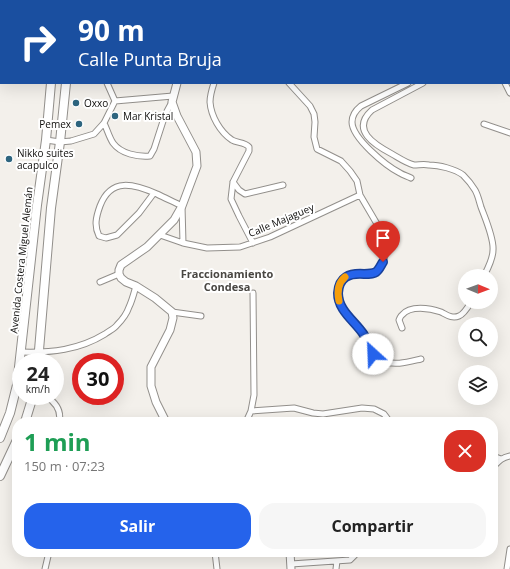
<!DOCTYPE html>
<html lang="es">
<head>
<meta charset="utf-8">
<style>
	body { margin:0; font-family:"Open Sans",sans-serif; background:#f6f6f6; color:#222; height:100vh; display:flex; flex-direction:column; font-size:15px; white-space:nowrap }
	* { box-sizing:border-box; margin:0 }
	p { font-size:13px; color:#767676 }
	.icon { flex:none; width:22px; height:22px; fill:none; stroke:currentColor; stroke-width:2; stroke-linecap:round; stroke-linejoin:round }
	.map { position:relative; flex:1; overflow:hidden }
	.drawer { position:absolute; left:12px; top:417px; width:486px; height:140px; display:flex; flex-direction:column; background:#fff; border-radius:16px; box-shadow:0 4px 16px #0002 }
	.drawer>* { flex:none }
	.guide { position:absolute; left:0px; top:0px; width:510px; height:84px; box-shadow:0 4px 16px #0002; background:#1a4fa0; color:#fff; overflow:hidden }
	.needle { width:26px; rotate:91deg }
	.controls { position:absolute; left:458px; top:269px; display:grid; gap:8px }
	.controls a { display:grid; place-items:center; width:40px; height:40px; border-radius:50%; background:#fff; box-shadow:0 4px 16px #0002; font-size:20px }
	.speed { position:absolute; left:12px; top:353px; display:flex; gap:8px; font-size:20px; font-weight:700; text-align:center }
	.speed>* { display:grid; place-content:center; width:52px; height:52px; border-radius:50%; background:#fff; box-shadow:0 4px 16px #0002; line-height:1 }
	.speed small { font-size:10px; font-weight:400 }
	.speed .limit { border:6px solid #d22; background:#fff; color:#111 }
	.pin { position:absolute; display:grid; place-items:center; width:34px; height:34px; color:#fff; margin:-41px -17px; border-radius:50% 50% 50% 0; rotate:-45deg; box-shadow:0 0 4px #0007 }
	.pin .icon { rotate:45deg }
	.me { position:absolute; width:44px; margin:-22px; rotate:335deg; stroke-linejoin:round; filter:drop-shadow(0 0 3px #0008) }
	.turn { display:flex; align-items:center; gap:14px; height:84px; padding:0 12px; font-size:18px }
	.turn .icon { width:52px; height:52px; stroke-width:2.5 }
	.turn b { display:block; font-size:28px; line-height:34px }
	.round { display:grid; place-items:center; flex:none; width:42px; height:42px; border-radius:16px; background:#f6f6f6 }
	.headline { display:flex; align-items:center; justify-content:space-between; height:68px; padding:0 12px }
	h1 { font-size:24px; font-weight:700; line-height:30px; color:#1e9e55 }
	.button { display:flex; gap:8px; margin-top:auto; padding:8px 12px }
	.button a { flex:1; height:46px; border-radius:16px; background:#2563eb; color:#fff; font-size:16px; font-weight:700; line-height:46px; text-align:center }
	.button a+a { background:#f6f6f6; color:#222 }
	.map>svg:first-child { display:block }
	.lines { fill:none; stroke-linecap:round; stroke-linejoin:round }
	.street-casing { stroke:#928f8b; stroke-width:7 }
	.secondary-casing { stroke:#928f8b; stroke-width:9 }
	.primary-casing { stroke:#928f8b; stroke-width:10 }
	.street { stroke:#fff; stroke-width:5 }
	.secondary { stroke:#fff; stroke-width:7 }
	.primary { stroke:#fff; stroke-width:8 }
	.route-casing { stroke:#184099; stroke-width:10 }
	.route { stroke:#2563eb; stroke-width:7 }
	.slow { stroke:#f59e0b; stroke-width:7 }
	.poi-dot { fill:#2e657f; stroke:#fff; stroke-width:1.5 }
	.labels { text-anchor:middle; stroke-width:4; stroke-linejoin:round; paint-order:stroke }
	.poi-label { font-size:10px; fill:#0f0e0c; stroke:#fff; text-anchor:start }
	.street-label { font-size:10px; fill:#0f0e0c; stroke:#fff }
	.neighbourhood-label { font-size:11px; font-weight:bold; fill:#494743; stroke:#fff }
</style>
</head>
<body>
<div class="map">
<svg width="510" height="569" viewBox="0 0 510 569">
	<rect width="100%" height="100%" fill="#f3f0eb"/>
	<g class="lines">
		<defs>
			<path id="street" d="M399,0L400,1
				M409,0L411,1
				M320,1V0
				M214,83C212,89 210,95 210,102C211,116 220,132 232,140C237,143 245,142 249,147V151L233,182L231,199L239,216L253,243
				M289,83L310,106L314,114L315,122L314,137L317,149L341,161L350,171L357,181L360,195L387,241C387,248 386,253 384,259C382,263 380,269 376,272C368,278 348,268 340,282C337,288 338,297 340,303C344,315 356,324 364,334C370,343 371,357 382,361C395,366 408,362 421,359
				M408,83L361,106C356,110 352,115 352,122C352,138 386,166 400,173C403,175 407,176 411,178
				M423,83L372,110C350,130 375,145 392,154C399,158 406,163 414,165C419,165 424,164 429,165C439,165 455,169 463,175C467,179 472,185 475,190C478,195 479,201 481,207C485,218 494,238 493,250C493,259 488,268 484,276
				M505,83L510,93
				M115,101L173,96
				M104,123C107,129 109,137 113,143C121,154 138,157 150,156L154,149L165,115L172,102
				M484,124L510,133
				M46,140L60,142L71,141L94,134L104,123L115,101L107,83
				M233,182L239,190L245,194L283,185
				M154,193L139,213L117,235L106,238L99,236C94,226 96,217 100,206C111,177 134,184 157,194C165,198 174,202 182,206L183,243
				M160,235L183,243L207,248L240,247L270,237L360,195
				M100,282L119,274
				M172,312L201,316
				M402,328L399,320C399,320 401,315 402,315C410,305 430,308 441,312C447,315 452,319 459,316C464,314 468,307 471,302
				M21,352C51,353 79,350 105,334C109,331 114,329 117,325C122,320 127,313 129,307C132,301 134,293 136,286
				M46,396C55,402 62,410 59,422
				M251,411L294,408L313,413L323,414L362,408L374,409L384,414L390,422
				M246,422L251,411L254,395L253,293
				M493,456L501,459
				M493,467C499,461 501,458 510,456
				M215,552L217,569
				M291,564L350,560L355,555L356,552
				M45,569L49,552
				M336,569L337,561
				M507,569L510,549"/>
			<path id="secondary" d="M194,1V0
				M166,422L156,402L151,386V367L170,330L173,318L172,312L155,298L136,286L126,282L121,278L119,274V270L121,265L147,247L174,220L182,206L197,166L196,152L177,116L172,102L177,83
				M290,552L291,569"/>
			<path id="primary" d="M59,1V0
				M74,1V0
				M38,362L51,208L60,142L66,83
				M25,422L33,396
				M0,438L10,413L17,385L37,205L46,140L51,83
				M0,476L17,440"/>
		</defs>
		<use href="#street" class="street-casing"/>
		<use href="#secondary" class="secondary-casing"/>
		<use href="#primary" class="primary-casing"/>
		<use href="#street" class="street"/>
		<use href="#secondary" class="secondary"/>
		<use href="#primary" class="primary"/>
	</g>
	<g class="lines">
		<defs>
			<path id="route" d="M373,354C370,348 368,340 364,335C355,321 338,311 338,293C339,277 349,273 364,274C368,274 373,274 376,272C379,270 381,265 383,262"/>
		</defs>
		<use href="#route" class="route-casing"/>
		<use href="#route" class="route"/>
		<path class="slow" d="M339,301C337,292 338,283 345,277"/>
	</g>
	<g class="poi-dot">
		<circle cx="76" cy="103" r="4"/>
		<circle cx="115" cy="116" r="4"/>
		<circle cx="79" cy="124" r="4"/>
		<circle cx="9" cy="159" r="4"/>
	</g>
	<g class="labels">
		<g class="poi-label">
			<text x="84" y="107">Oxxo</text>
			<text x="123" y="120">Mar Kristal</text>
			<text x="71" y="128" text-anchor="end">Pemex</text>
			<text x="17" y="157">Nikko suites<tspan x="17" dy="12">acapulco</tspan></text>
		</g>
		<g class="street-label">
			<text transform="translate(281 220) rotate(-23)" y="4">Calle Majaguey</text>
			<text transform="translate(21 260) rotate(-84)" y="4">Avenida Costera Miguel Alemán</text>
		</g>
		<g class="neighbourhood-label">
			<text x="227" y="278">Fraccionamiento<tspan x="227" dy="13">Condesa</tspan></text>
		</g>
	</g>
</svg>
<div class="controls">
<a><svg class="needle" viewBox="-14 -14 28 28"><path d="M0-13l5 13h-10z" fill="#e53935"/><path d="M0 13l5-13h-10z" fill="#767676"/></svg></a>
<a><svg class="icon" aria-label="search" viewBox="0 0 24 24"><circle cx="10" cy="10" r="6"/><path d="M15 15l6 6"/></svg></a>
<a><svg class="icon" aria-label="layers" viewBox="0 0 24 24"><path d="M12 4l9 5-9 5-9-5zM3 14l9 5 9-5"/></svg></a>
</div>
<div class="speed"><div>24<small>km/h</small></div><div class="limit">30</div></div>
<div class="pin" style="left:383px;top:262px;background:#d93025"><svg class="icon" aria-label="arrive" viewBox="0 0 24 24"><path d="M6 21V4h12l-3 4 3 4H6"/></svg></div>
<svg class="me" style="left:373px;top:354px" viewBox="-20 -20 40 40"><circle r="19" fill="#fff"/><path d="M0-13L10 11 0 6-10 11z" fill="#2563eb"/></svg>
<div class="guide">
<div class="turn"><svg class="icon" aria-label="right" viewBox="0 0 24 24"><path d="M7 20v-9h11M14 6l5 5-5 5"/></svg><div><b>90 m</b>Calle Punta Bruja</div></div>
</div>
<section class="drawer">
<div class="headline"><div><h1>1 min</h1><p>150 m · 07:23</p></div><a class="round" style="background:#d93025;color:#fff"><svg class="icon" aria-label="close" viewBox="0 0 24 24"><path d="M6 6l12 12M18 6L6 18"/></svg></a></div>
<div class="button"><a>Salir</a><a>Compartir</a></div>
</section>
</div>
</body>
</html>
